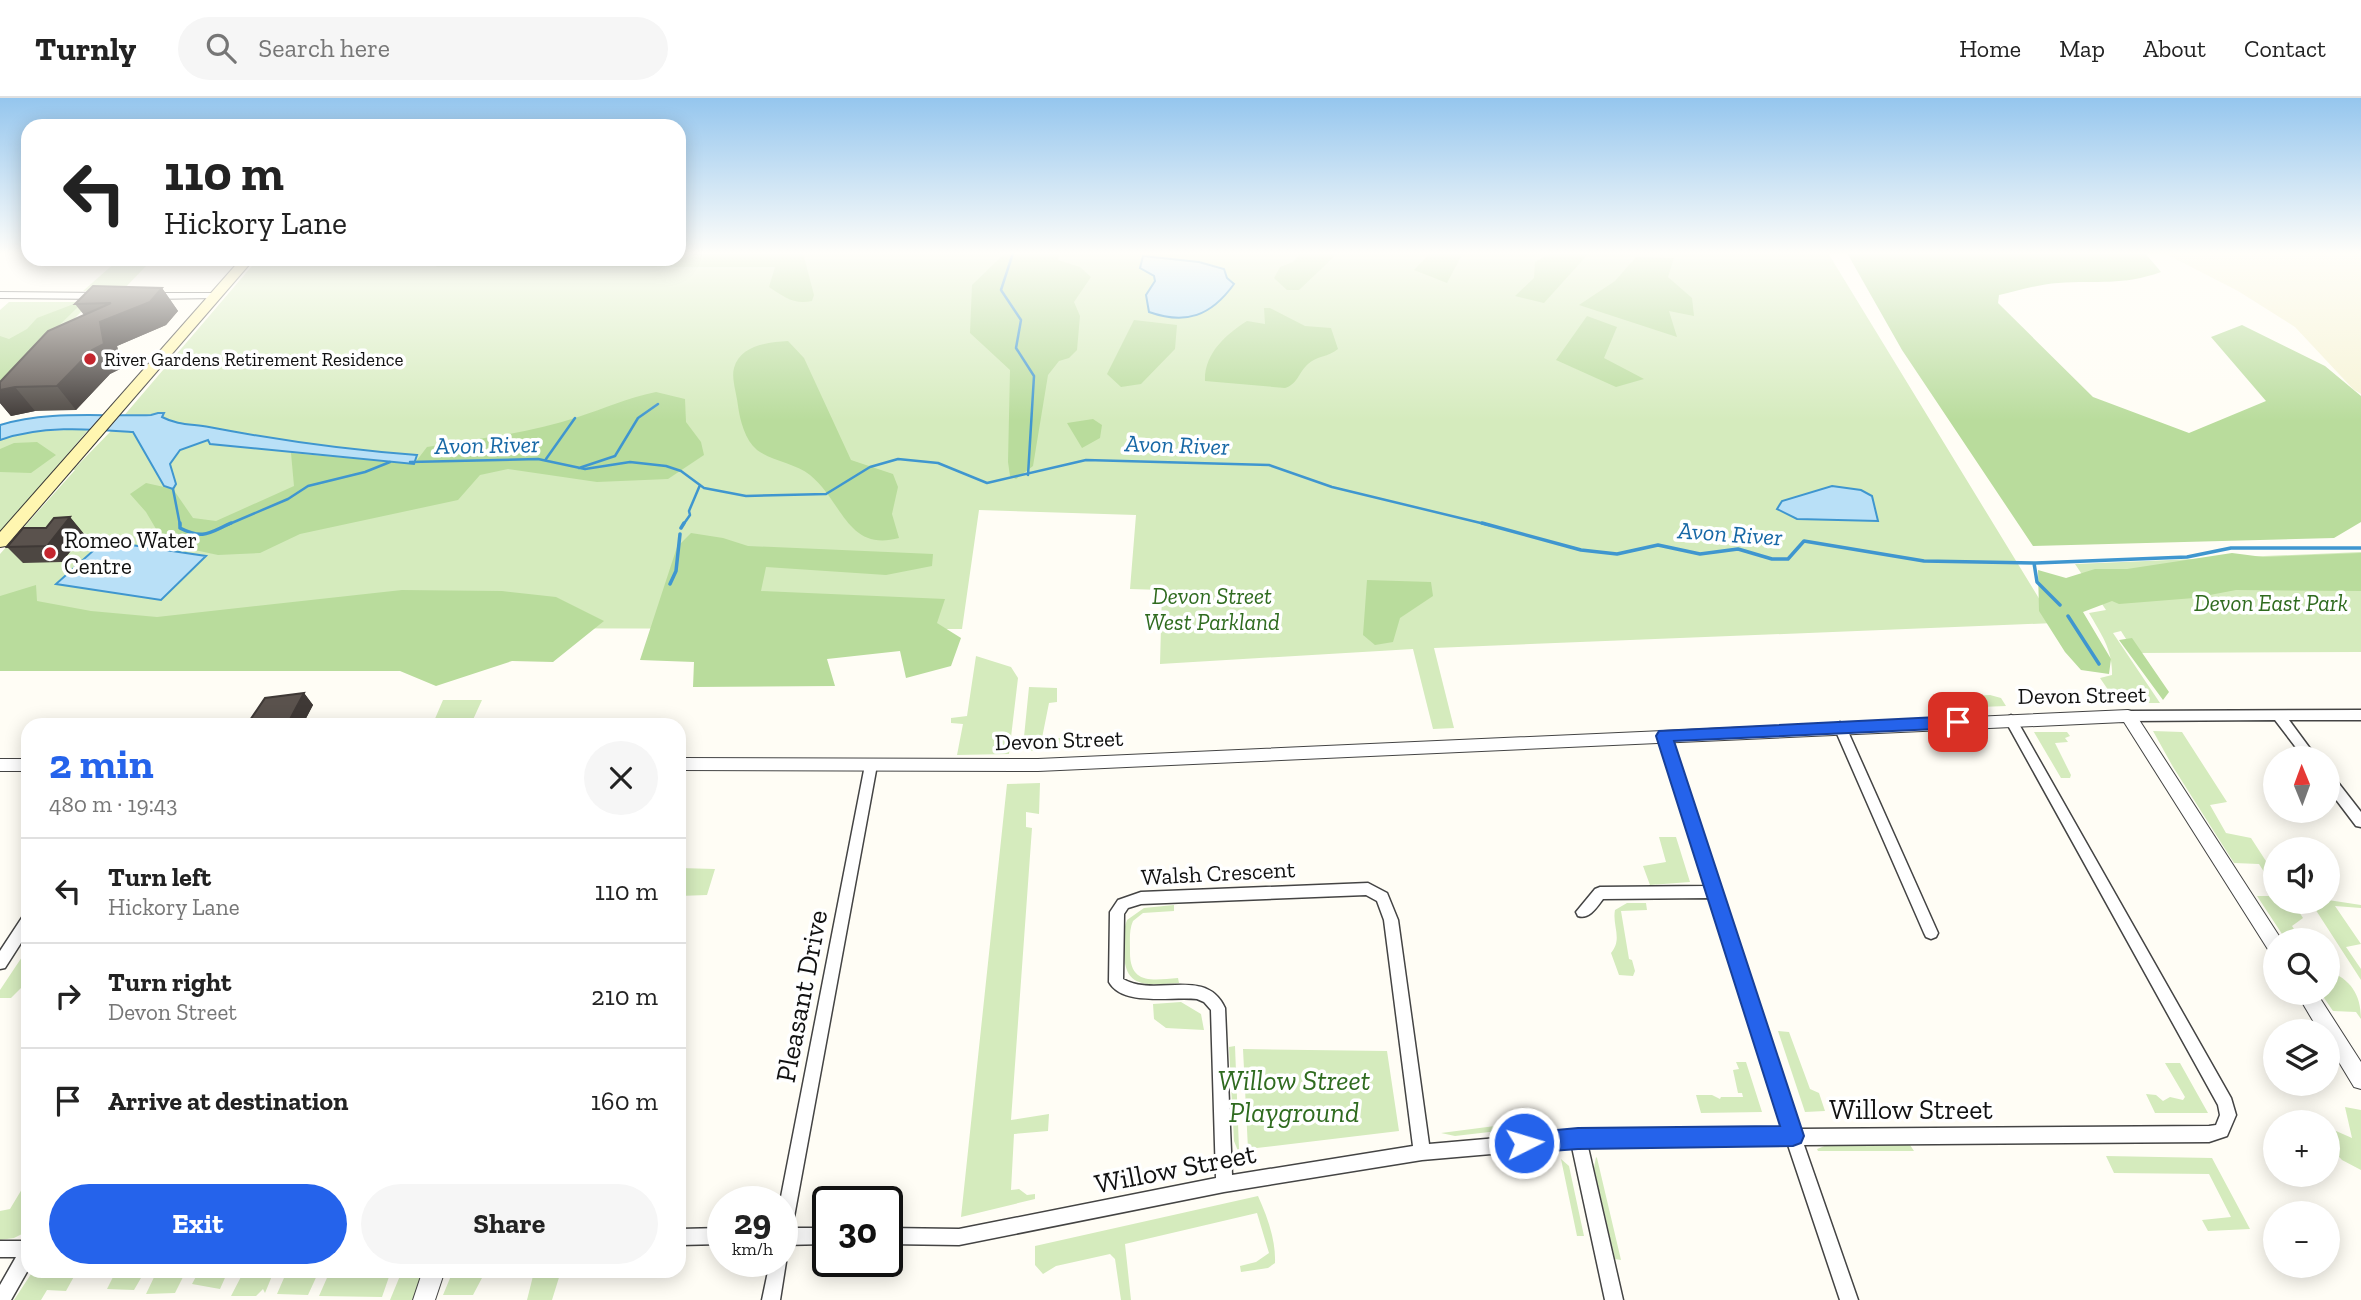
<!DOCTYPE html>
<html lang="en">
<head>
<meta charset="utf-8">
<style>
	body { margin:0; font-family:"Zilla Slab",serif; background:#f6f6f6; color:#222; height:100vh; display:flex; flex-direction:column; font-size:26px; white-space:nowrap }
	* { box-sizing:border-box; margin:0 }
	p { font-size:23px; color:#767676 }
	.icon { flex:none; width:38px; height:38px; fill:none; stroke:currentColor; stroke-width:2; stroke-linecap:round; stroke-linejoin:round }
	.map { position:relative; flex:1; overflow:hidden }
	.sheet { position:absolute; left:21px; top:620px; width:665px; height:560px; display:flex; flex-direction:column; background:#fff; border-radius:21px; box-shadow:0 4px 18px #0003 }
	.sheet>* { flex:none }
	.guide { position:absolute; left:21px; top:21px; width:665px; height:147px; border-radius:21px; box-shadow:0 4px 18px #0003; background:#fff; color:#222; overflow:hidden }
	.needle { width:46px; rotate:359deg }
	.fabs { position:absolute; left:2263px; top:648px; display:grid; gap:14px }
	.fabs a { display:grid; place-items:center; width:77px; height:77px; border-radius:50%; background:#fff; box-shadow:0 4px 18px #0003; font-size:35px }
	.speed { position:absolute; left:707px; top:1088px; display:flex; gap:14px; font-size:35px; font-weight:700; text-align:center }
	.speed>* { display:grid; place-content:center; width:91px; height:91px; border-radius:50%; background:#fff; box-shadow:0 4px 18px #0003; line-height:1 }
	.speed small { font-size:18px; font-weight:400 }
	.speed .limit { border:4px solid #111; border-radius:10px; background:#fff; color:#111 }
	.pin { position:absolute; display:grid; place-items:center; width:60px; height:60px; color:#fff; margin:-30px; border-radius:14px; box-shadow:0 4px 10px #0006 }
	.me { position:absolute; width:77px; margin:-38px; rotate:85deg; stroke-linejoin:round; filter:drop-shadow(0 0 5px #0008) }
	.turn { display:flex; align-items:center; gap:24px; height:147px; padding:0 28px; font-size:32px }
	.turn .icon { width:91px; height:91px; stroke-width:2.5 }
	.turn b { display:block; font-size:49px; line-height:60px }
	.round { display:grid; place-items:center; flex:none; width:74px; height:74px; border-radius:37px; background:#f6f6f6 }
	.overview { display:flex; align-items:center; justify-content:space-between; height:119px; padding:0 28px }
	h1 { font-size:42px; font-weight:700; line-height:52px; color:#2563eb }
	.button { display:flex; gap:14px; margin-top:auto; padding:14px 28px }
	.button a { flex:1; height:80px; border-radius:42px; background:#2563eb; color:#fff; font-size:28px; font-weight:700; line-height:80px; text-align:center }
	.button a+a { background:#f6f6f6; color:#222 }
	ul { padding:0; list-style:none }
	li { display:flex; align-items:center; gap:21px; height:105px; padding:0 28px; border-top:2px solid #e0e0e0 }
	li div { flex:1 }
	li b { display:block; font-size:26px }
	li em { font-style:normal }
	header { display:flex; align-items:center; gap:42px; box-sizing:border-box; height:98px; padding:0 35px; background:#fff; border-bottom:2px solid #e0e0e0 }
	header strong { font-size:33px }
	nav { display:flex; gap:38px; margin-inline-start:auto; font-size:24px }
	.search { width:490px; height:63px; background:#f6f6f6; display:flex; align-items:center; gap:18px; box-sizing:border-box; padding:0 24px; border-radius:38px; color:#767676; font-size:26px }
	.map>svg:first-child { display:block }
	.farmland { fill:#f6f3d4 }
	.green { fill:#d5ebbd }
	.forest { fill:#b9dc9c }
	.water { fill:#b9e0f7; stroke:#3f96cf; stroke-width:2 }
	.lines { fill:none; stroke-linecap:round; stroke-linejoin:round }
	.stream-far1 { stroke:#3f96cf; stroke-width:2.5 }
	.stream { stroke:#3f96cf; stroke-width:3.5 }
	.minor-casing { stroke:#444; stroke-width:3 }
	.tertiary-casing { stroke:#444; stroke-width:2 }
	.secondary-casing { stroke:#333; stroke-width:2 }
	.minor { fill:#fff; fill-rule:evenodd }
	.tertiary { fill:#fff; fill-rule:evenodd }
	.secondary { fill:#fff6b0; fill-rule:evenodd }
	.wall { fill:#4d4742 }
	.shaded-wall { fill:#3f3936 }
	.building { fill:#5a524d; stroke:#3f3936; stroke-width:2 }
	.route { fill:#2563eb; stroke:#184099; stroke-width:2 }
	.poi-dot { fill:#c4262e; stroke:#fff; stroke-width:2.5 }
	.labels { text-anchor:middle; stroke-width:7; stroke-linejoin:round; paint-order:stroke }
	.far-poi-label { font-size:19px; fill:#111; stroke:#fff; text-anchor:start }
	.poi-label { font-size:23px; fill:#111; stroke:#fff; text-anchor:start }
	.park-label { font-size:23px; font-style:italic; fill:#2f6b1f; stroke:#fff }
	.street-label { font-size:23px; fill:#111; stroke:#fff }
	.water-label { font-size:24px; font-style:italic; fill:#1768a6; stroke:#fff }
	.near-street-label { font-size:28px; fill:#111; stroke:#fff }
	.near-park-label { font-size:28px; font-style:italic; fill:#2f6b1f; stroke:#fff }
</style>
</head>
<body>
<header>
<strong>Turnly</strong>
<div class="search"><svg class="icon" aria-label="search" viewBox="0 0 24 24"><circle cx="10" cy="10" r="6"/><path d="M15 15l6 6"/></svg>Search here</div>
<nav><a>Home</a><a>Map</a><a>About</a><a>Contact</a></nav>
</header>
<div class="map">
<svg width="2361" height="1202" viewBox="0 0 2361 1202">
	<rect width="100%" height="100%" fill="#fffdf5"/>
	<path class="farmland" d="M2164,155H2361V296L2353,291L2295,229L2238,193Z"/>
	<path class="green" d="M679,155H1828L2054,525L1434,550L1454,630L1433,631L1413,551L1160,566L1162,492L1130,491L1136,417L979,412L962,531L387,530L0,570V456L75,372H73L110,334L258,161H679Z
		M128,162L146,168L122,193H83L117,163Z
		M9,204H91L0,295V212Z
		M89,331L0,435V342L23,334Z
		M2361,454V554L2135,555L2121,533L2113,535L2160,605H2117L2100,580L2112,577C2113,552 2101,536 2089,515L2106,512L2075,466Z
		M976,558L1011,569L1018,580L1009,656L957,657L963,626L951,625V620L967,618Z
		M1029,589L1057,590V604L1049,605L1042,640H1060L1059,652L1026,653L1023,649Z
		M1990,597L2001,600L2006,608L1955,610L1948,599Z
		M443,602H482L471,626H411L413,622L434,623Z
		M2153,633L2182,634L2227,704L2210,707L2226,735L2251,740L2275,777V791L2259,766L2234,765L2173,669Z
		M2034,634H2067L2070,638L2065,640L2068,644L2055,645L2071,677L2070,680H2061Z
		M1040,685L1039,716L1026,714V729L1032,730L1011,1022L1049,1016L1048,1033L1014,1036L1011,1092L1019,1091L1027,1097L1035,1096V1101L961,1119L1007,686Z
		M1659,739H1676L1690,784L1650,787L1643,768L1666,764Z
		M679,770L715,771L707,797L679,798Z
		M2275,798V803H2292L2303,820L2292,828L2301,842H2286L2257,798Z
		M2328,802L2361,807V810L2335,808L2361,846L2346,849L2361,871V882L2310,803Z
		M1627,805H1646L1647,812L1621,813L1629,861L1632,862L1635,873L1633,878L1619,877L1611,855C1623,841 1612,828 1615,812Z
		M1174,807V813L1143,815L1133,823C1129,832 1130,842 1130,852C1129,887 1152,882 1178,880L1179,885C1146,887 1123,892 1124,850C1124,840 1123,832 1127,822L1144,810Z
		M24,856H28V883L11,900H0V892Z
		M2328,873C2351,881 2361,897 2361,921L2356,914L2333,913L2320,894H2328Z
		M1181,904L1201,916L1204,932L1166,930L1154,921L1153,906Z
		M1778,933L1789,934L1810,991L1819,995L1825,1013L1805,1014Z
		M1235,948L1239,1051L1238,1053L1234,1043L1229,949Z
		M1243,951L1387,953L1399,1033L1248,1051Z
		M1736,964H1746L1762,1014L1701,1015L1696,997H1712L1720,1001L1721,999H1743L1742,995H1738L1733,972L1739,971Z
		M2165,965H2180L2208,1015H2155L2146,996L2156,997L2163,1003L2170,999L2183,1002L2185,999Z
		M2345,1009L2361,1012V1072L2342,1062L2328,1047L2336,1033L2352,1040Z
		M1550,1021V1027L1455,1038L1441,1035Z
		M1827,1047H1910L1914,1053H1818L1817,1051Z
		M2106,1058L2212,1060L2250,1131L2208,1133L2202,1122L2231,1119L2209,1076L2114,1075Z
		M1596,1059L1597,1060L1621,1162L1615,1161L1594,1070Z
		M1561,1061L1569,1068L1584,1138H1577Z
		M28,1081V1133L14,1140L0,1142V1113L10,1111Z
		M1258,1098C1267,1118 1276,1142 1275,1165L1268,1170L1241,1174L1240,1168L1256,1164L1269,1155L1257,1115L1125,1146L1131,1202H1121L1115,1161L1110,1156L1056,1168L1043,1176L1035,1167V1148Z
		M33,1173V1172L77,1173L66,1193L47,1192L41,1202H14Z
		M116,1173V1172L145,1173L134,1192L107,1191Z
		M157,1173H186L175,1195L146,1196Z
		M199,1173V1172L228,1173L220,1191L192,1186Z
		M244,1173V1172L274,1173L265,1195L263,1191L256,1198H231Z
		M287,1173H319L308,1197L277,1196Z
		M330,1173V1172L391,1173L382,1199L319,1198Z
		M402,1173H426L420,1202H390Z
		M453,1173V1172L561,1173L552,1202H527L533,1178H483L473,1197H443Z"/>
	<path class="forest" d="M679,155H803L814,197L812,203C794,207 784,199 769,189L775,169H437L427,161H679Z
		M1005,155H1059L1058,162L1080,169L1091,179L1074,204L1080,218L1077,252L1069,260L1059,263L1048,277L1033,368L1016,381L1010,378L1008,364L1010,272L970,235L972,187Z
		M1300,155H1338L1299,192H1287L1274,180L1280,169L1293,164Z
		M1430,155H1463L1447,185L1414,172Z
		M1550,155H1589L1544,205L1515,198L1534,180L1535,164Z
		M1847,155H2145L2161,174C2122,188 2098,182 2058,185C2039,186 2018,193 1999,197L1998,205L2093,299L2189,335L2266,303L2211,239L2242,227L2325,268L2361,298V424L2334,440L2033,448L1902,252Z
		M1636,159L1674,160L1668,179L1692,200L1694,218L1669,213L1677,239L1579,207L1615,183Z
		M79,204L81,206L0,285V238L9,241L27,231L37,220Z
		M1264,210H1270L1305,228L1331,230L1338,251C1329,259 1316,258 1308,266C1298,275 1298,286 1285,290L1205,283C1204,256 1225,237 1247,223L1265,226Z
		M1587,218L1617,229L1604,260L1644,281L1616,289L1556,262Z
		M1134,222L1177,227L1175,251L1141,286L1121,289L1107,276Z
		M788,243L804,260L851,362L893,376L898,389L892,416L899,440C847,454 843,404 810,377C795,365 772,363 757,352C745,342 740,322 738,308C737,297 731,280 734,270C740,247 769,244 788,243Z
		M656,294L685,301L686,324L701,344L704,357L668,381L597,384L508,371L480,377L458,402L300,436L260,455L218,457L176,448L159,436L146,414L130,396L146,385L173,391L193,420L216,423L294,388L291,355L414,366L427,349C477,341 530,335 578,319C606,310 626,300 656,294Z
		M1093,321L1102,327L1100,340L1082,350L1067,325Z
		M37,344L56,357L31,375L0,374V351L14,345Z
		M691,435L723,440L748,448L933,456L932,468L886,477L766,469L761,493L945,501L937,525L961,540L951,568L906,580L900,553L827,561L835,588L693,589L694,564L640,562L677,449Z
		M2232,455L2263,459L2361,455V493L2236,492L2194,500L2119,506L2112,503L2083,514L2111,561L2109,576L2081,572L2065,554L2039,513L2038,472L2066,480L2095,471H2127Z
		M1367,482L1431,484L1433,498L1400,520L1393,544L1375,547L1363,537Z
		M36,487L37,503L91,513L157,519L402,492L502,493L556,499L604,523L553,564L512,563L436,588L400,573H0V498Z
		M2132,540L2169,594L2163,602L2119,542Z"/>
	<path class="water" d="M1143,158L1199,164L1224,171L1227,180L1234,186C1211,218 1186,227 1149,214L1146,197L1155,183L1154,178L1140,170Z
		M158,315H164L162,319C177,327 192,326 209,329C277,342 347,352 417,357L414,366L210,346L208,342L180,352L170,366L176,386L173,391L164,388L133,334C90,331 42,327 0,342V327C48,312 101,319 151,317Z
		M1832,388L1861,392L1872,398L1878,423L1797,421L1777,411L1782,403Z
		M104,443L206,458L161,502L56,486Z"/>
	<g class="lines">
		<path class="stream-far1" d="M1013,155L1001,192L1021,222L1016,250L1034,278L1028,377
			M546,361L575,320
			M410,364L538,361L585,371L630,364L666,368L681,373L704,390L746,398L826,396L870,369L898,361L938,365L987,385L1086,362L1269,367L1332,389L1489,427
			M579,370L615,358L638,320L658,306
			M173,391L180,427
			M227,427L288,401L308,388L365,374L390,364
			M683,427L690,417L689,413L700,387"/>
		<path class="stream" d="M180,425V430C203,442 209,435 231,425
			M1482,425L1581,452L1617,456L1658,447L1700,456L1738,451L1772,461H1788L1804,443L1924,463L2036,465L2187,459L2231,450H2361
			M681,430L684,425
			M2034,465L2037,484L2060,507
			M670,486L676,473L680,436
			M2068,518L2099,566"/>
		<defs>
			<path id="minor" d="M2361,612V622H2289L2317,660H2304L2275,622L2128,623L2124,621L2122,618L2124,615L2128,613Z
				M2011,617L2015,619L2231,1000L2236,1017L2227,1038L2209,1044L1804,1047L1858,1202H1840L1788,1047L1588,1049L1623,1202H1605L1572,1049L1422,1062L1224,1094L959,1147L887,1146V1130L959,1131L1216,1080L1211,912L1204,904L1197,901C1172,898 1123,909 1109,884L1110,814L1118,802L1141,794L1368,785L1387,795L1398,822L1429,1046L1578,1033L1783,1032L1709,800L1603,801C1597,809 1589,822 1578,818L1576,814L1595,791L1600,789L1706,788L1658,637L1660,634H1668L1670,637L1799,1031L2209,1028L2216,1027L2220,1017L2218,1007L2005,622L2007,619ZM1366,797L1377,803L1384,822L1413,1048L1232,1077L1225,910C1206,868 1155,900 1123,881L1124,816L1128,810L1141,806Z
				M1840,624L1844,626L1846,629L1938,835L1936,839L1931,841L1926,839L1924,835L1834,629L1836,626Z
				M871,662L876,663L877,667L792,1130H828V1146L782,1147V1104H780L865,667L866,663Z
				M2328,677L2333,678L2361,714V729L2356,728L2328,691Z
				M28,816V834L5,870L0,871V853L23,818Z
				M723,1130V1146L679,1147V1131Z
				M0,1143H28V1172L11,1202H0V1187L16,1159H0Z
				M782,1157L786,1164L780,1202H762L770,1164H782Z"/>
			<path id="tertiary" d="M0,194L105,195L111,198L105,201L0,200Z
				M215,195L219,196V200L148,201L142,198L148,195Z
				M2128,612L2134,614L2281,841L2275,842V855L2269,853L2124,624L1038,673L679,672V660L1038,661Z
				M0,661H28V673H0Z
				M2296,894H2316L2361,964V991L2354,989L2328,946V933H2319Z
				M423,1172H445L435,1202H413Z"/>
			<path id="secondary" d="M241,161H254L6,448L0,449V434Z"/>
		</defs>
		<use href="#minor" class="minor-casing"/>
		<use href="#tertiary" class="tertiary-casing"/>
		<use href="#secondary" class="secondary-casing"/>
		<use href="#minor" class="minor"/>
		<use href="#tertiary" class="tertiary"/>
		<use href="#secondary" class="secondary"/>
	</g>
	<path class="wall" d="M162,190L178,213L166,227L117,248L122,270L110,276L76,312L35,313L11,318L0,305L84,217L75,206Z
		M70,419L84,436L62,464L23,465L7,449Z
		M304,595L313,607L303,626H249L248,625Z"/>
	<path class="shaded-wall" d="M162,190L178,213L166,227L117,248L122,270L110,276L76,312L57,288L100,224Z
		M15,289L35,313L11,318L0,305V292Z
		M70,419L84,436L62,464L47,448Z
		M304,595L313,607L303,626H290L288,625Z"/>
	<path class="building" d="M93,188L162,190L150,204L100,224L104,246L92,252L57,288L15,289L0,292V284L48,233L111,205L75,206Z
		M70,419L47,448L7,449L23,430H46L54,420Z
		M304,595L288,625H248L265,600Z"/>
	<linearGradient id="sky" x2="0" y2="1"><stop stop-color="#95c6ee"/><stop offset="0.48" stop-color="#fffefa"/><stop offset="1" stop-color="#fffefa" stop-opacity="0"/></linearGradient>
	<rect width="2361" height="323" fill="url(#sky)"/>
	<path class="route" d="M1958,618L1967,624L1958,630L1674,643L1804,1038L1801,1045L1793,1048L1578,1051L1524,1055L1516,1052L1513,1045L1516,1038L1524,1035L1578,1030L1780,1028L1656,638L1659,633Z"/>
	<g class="poi-dot">
		<circle cx="90" cy="261" r="7"/>
		<circle cx="50" cy="455" r="7"/>
	</g>
	<g class="labels">
		<g class="far-poi-label">
			<text x="104" y="268">River Gardens Retirement Residence</text>
		</g>
		<g class="poi-label">
			<text x="64" y="450">Romeo Water<tspan x="64" dy="26">Centre</tspan></text>
		</g>
		<g class="park-label">
			<text x="1212" y="506">Devon Street<tspan x="1212" dy="26">West Parkland</tspan></text>
			<text x="2271" y="513">Devon East Park</text>
		</g>
		<g class="street-label">
			<text transform="translate(2082 597) rotate(-1)" y="8">Devon Street</text>
			<text transform="translate(1059 642) rotate(-2)" y="8">Devon Street</text>
			<text transform="translate(1218 775) rotate(-3)" y="8">Walsh Crescent</text>
		</g>
		<g class="water-label">
			<text transform="translate(487 347) rotate(-1)" y="8">Avon River</text>
			<text transform="translate(1177 347) rotate(2)" y="8">Avon River</text>
			<text transform="translate(1730 436) rotate(4)" y="8">Avon River</text>
		</g>
		<g class="near-street-label">
			<text transform="translate(801 898) rotate(-79)" y="10">Pleasant Drive</text>
			<text x="1911" y="1021">Willow Street</text>
			<text transform="translate(1175 1070) rotate(-11)" y="10">Willow Street</text>
		</g>
		<g class="near-park-label">
			<text x="1294" y="992">Willow Street<tspan x="1294" dy="32">Playground</tspan></text>
		</g>
	</g>
</svg>
<div class="fabs">
<a><svg class="needle" viewBox="-14 -14 28 28"><path d="M0-13l5 13h-10z" fill="#e53935"/><path d="M0 13l5-13h-10z" fill="#767676"/></svg></a>
<a><svg class="icon" aria-label="sound" viewBox="0 0 24 24"><path d="M4 9h4l5-4v14l-5-4H4zM17 9q2 3 0 6"/></svg></a>
<a><svg class="icon" aria-label="search" viewBox="0 0 24 24"><circle cx="10" cy="10" r="6"/><path d="M15 15l6 6"/></svg></a>
<a><svg class="icon" aria-label="layers" viewBox="0 0 24 24"><path d="M12 4l9 5-9 5-9-5zM3 14l9 5 9-5"/></svg></a>
<a>+</a>
<a>−</a>
</div>
<div class="speed"><div>29<small>km/h</small></div><div class="limit">30</div></div>
<div class="pin" style="left:1958px;top:624px;background:#d93025"><svg class="icon" aria-label="arrive" viewBox="0 0 24 24"><path d="M6 21V4h12l-3 4 3 4H6"/></svg></div>
<svg class="me" style="left:1524px;top:1045px" viewBox="-20 -20 40 40"><circle r="17" fill="#2563eb" stroke="#fff" stroke-width="3"/><path d="M0-11L8 9 0 5-8 9z" fill="#fff"/></svg>
<div class="guide">
<div class="turn"><svg class="icon" aria-label="left" viewBox="0 0 24 24"><path d="M17 20v-9H6M10 6l-5 5 5 5"/></svg><div><b>110 m</b>Hickory Lane</div></div>
</div>
<section class="sheet">
<div class="overview"><div><h1>2 min</h1><p>480 m · 19:43</p></div><a class="round"><svg class="icon" aria-label="close" viewBox="0 0 24 24"><path d="M6 6l12 12M18 6L6 18"/></svg></a></div>
<ul>
<li><svg class="icon" aria-label="left" viewBox="0 0 24 24"><path d="M17 20v-9H6M10 6l-5 5 5 5"/></svg><div><b>Turn left</b><p>Hickory Lane</p></div><em>110 m</em></li>
<li><svg class="icon" aria-label="right" viewBox="0 0 24 24"><path d="M7 20v-9h11M14 6l5 5-5 5"/></svg><div><b>Turn right</b><p>Devon Street</p></div><em>210 m</em></li>
<li><svg class="icon" aria-label="arrive" viewBox="0 0 24 24"><path d="M6 21V4h12l-3 4 3 4H6"/></svg><div><b>Arrive at destination</b></div><em>160 m</em></li>
</ul>
<div class="button"><a>Exit</a><a>Share</a></div>
</section>
</div>
</body>
</html>
